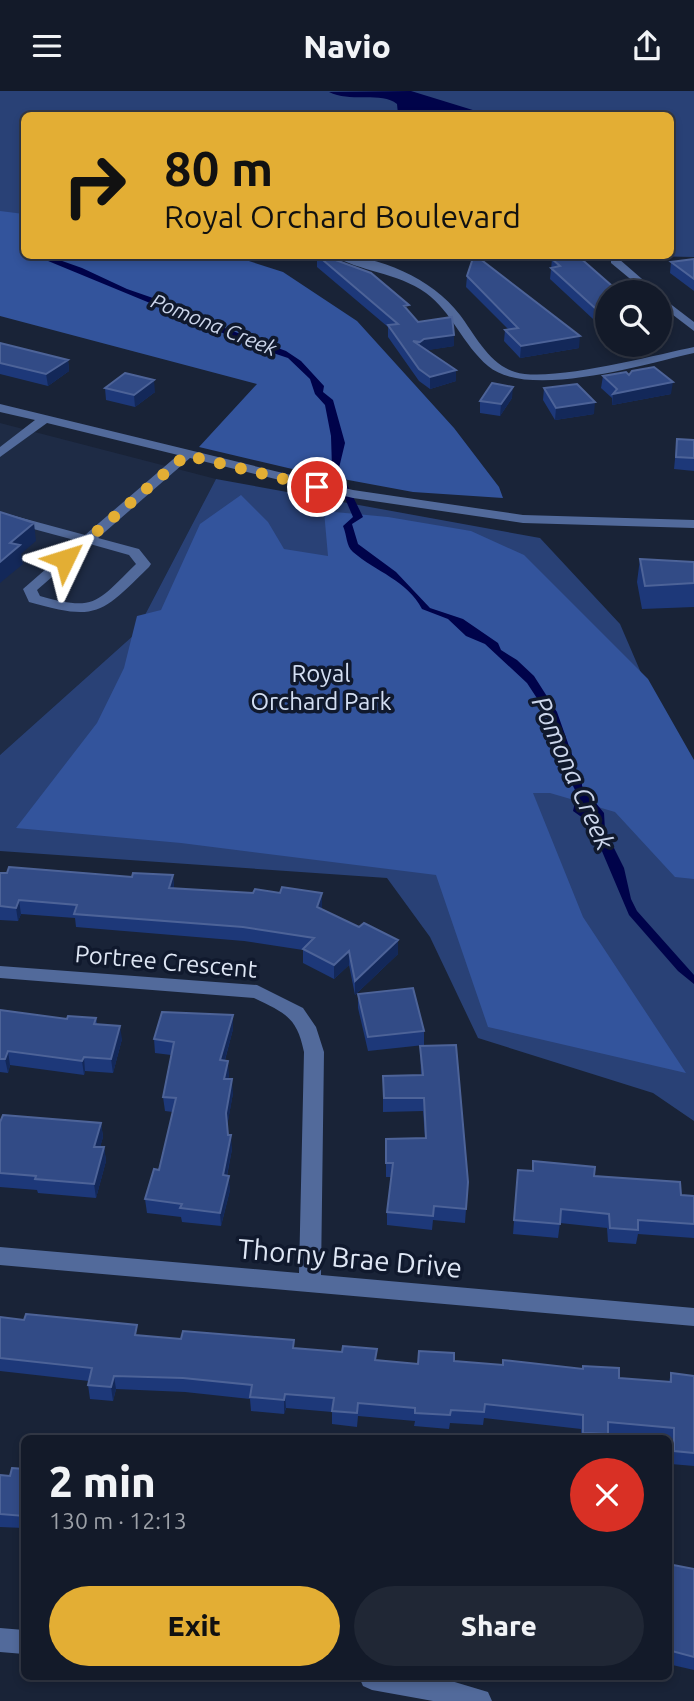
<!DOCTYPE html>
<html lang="en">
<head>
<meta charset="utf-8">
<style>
	body { margin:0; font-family:Ubuntu,sans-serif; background:#202735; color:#f1f3f6; height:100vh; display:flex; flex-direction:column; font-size:26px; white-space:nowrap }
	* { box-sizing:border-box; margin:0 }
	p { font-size:23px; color:#9da1a8 }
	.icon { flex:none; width:38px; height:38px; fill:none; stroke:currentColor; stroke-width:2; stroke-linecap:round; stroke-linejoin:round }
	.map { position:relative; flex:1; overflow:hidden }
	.drawer { position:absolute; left:21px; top:1344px; width:651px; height:245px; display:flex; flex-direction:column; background:#131a29; border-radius:10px; box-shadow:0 4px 10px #0003,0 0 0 2px #323846 }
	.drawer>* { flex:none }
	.banner { position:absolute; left:21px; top:21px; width:653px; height:147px; border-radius:10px; box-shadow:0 4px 10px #0003,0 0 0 2px #323846; background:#e3ae34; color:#111; overflow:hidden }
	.controls { position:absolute; left:595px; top:189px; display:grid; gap:14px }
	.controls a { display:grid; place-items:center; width:77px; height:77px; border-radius:50%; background:#131a29; box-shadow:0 4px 10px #0003,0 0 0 2px #323846; font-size:35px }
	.pin { position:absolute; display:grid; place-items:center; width:60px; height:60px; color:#fff; margin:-30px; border:4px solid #fff; border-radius:50%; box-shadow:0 2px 7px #0007 }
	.me { position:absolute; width:77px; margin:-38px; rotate:49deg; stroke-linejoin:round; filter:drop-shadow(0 0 5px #0008) }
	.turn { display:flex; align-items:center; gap:24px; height:147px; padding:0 28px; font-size:32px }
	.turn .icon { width:91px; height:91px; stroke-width:2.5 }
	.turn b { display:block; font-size:49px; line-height:60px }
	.round { display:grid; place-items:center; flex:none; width:74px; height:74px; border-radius:37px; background:#202735 }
	.overview { display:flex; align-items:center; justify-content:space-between; height:119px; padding:0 28px }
	h1 { font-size:42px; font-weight:800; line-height:52px }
	.action { display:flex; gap:14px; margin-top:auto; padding:14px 28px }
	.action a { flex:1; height:80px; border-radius:42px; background:#e3ae34; color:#111; font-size:28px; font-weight:800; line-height:80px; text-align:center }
	.action a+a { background:#202735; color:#f1f3f6 }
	header { display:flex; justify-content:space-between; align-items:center; height:91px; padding:0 28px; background:#131a29; font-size:32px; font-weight:800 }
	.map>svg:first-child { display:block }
	.built { fill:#1e2b45 }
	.green { fill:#294176 }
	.forest { fill:#33549c }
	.water { fill:#00034a }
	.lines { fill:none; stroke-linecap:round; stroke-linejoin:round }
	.minor { fill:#526a9b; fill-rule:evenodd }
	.wall { fill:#1d3879 }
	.shaded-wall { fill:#132859 }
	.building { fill:#324b86; stroke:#4d6398; stroke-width:2 }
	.route { stroke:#e3ae34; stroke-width:12; stroke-dasharray:0 21.6 }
	.labels { text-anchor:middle; stroke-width:7; stroke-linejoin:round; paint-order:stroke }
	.far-water-label { font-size:21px; font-style:italic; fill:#ccd6eb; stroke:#10192d }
	.park-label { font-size:24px; fill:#d4dff3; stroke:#10192d }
	.street-label { font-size:24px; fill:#dee6f4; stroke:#10192d }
	.water-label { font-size:26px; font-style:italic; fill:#ccd6eb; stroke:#10192d }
	.near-street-label { font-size:28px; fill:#dee6f4; stroke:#10192d }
</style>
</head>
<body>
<header><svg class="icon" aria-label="menu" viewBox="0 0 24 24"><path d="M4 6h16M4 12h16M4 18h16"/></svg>Navio<svg class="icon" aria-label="share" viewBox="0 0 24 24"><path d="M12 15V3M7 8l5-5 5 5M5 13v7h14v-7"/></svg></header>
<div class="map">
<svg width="694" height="1610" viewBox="0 0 694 1610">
	<rect width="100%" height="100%" fill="#192337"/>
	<path class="built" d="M0,332L216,388L135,543L0,664Z"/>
	<path class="green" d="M0,0H694V166L643,165L670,164V24H24V140L0,138Z
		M216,388L540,447L620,533L694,705V1030L653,1002L478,947L430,846L387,787L0,760V664L135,543Z"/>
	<path class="forest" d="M0,120L24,123V164L233,165L283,181L357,230L454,337L499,396L503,407L413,401L305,381L199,356L257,293L0,225Z
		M241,404L268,431L284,458L328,465L324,420L388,426L471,440L524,464L648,588L694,669V788L675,786L615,721L550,702H533L583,826L686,982L488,936L436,784L181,752L16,737L97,632L124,577L137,525L161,519L200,433Z"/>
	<path class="water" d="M411,0L489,24L450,21L402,24L398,23L397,13C381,0 352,12 329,1Z
		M36,165H48L82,177L127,198L176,215L198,227L286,260L301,270L324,295L323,301L333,309L345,352L339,377L363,426L352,433L358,453L396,481L430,517L463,528L498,552L501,559L517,569L534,585L557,621L575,672L576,684L582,688V695L604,722L605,739L624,777L631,808L637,820L694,884V893L678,880L629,824L590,732L573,720L577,703L557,663L553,639L544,618L527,592L485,553L466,545L448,528L422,518C407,489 376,481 353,461C346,455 347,444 343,435L353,426L332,377L331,345L325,314L315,303L310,288L288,267L264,259Z"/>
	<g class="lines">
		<path class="minor" d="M333,164C378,164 432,187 460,224C475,244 489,273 515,281C550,292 655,264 694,256V262C645,273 528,309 488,275C463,254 452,221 426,202C397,181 359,181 333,164Z
			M611,168H619L657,201H646L611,172Z
			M660,205L694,231V240L660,214Z
			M0,313L353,399L523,424L694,429V437L523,432L353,407L190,367L98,447L139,458L151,473L149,476C100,524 97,530 29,511L23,498L78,450L0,429V421L85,444L178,364L47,332L0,366V356L35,329L0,321ZM90,453L129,464L136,473C97,511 96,521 40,505L37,499Z
			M0,875L257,894L303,917L316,936L324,961L321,1184L694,1217V1235L0,1174V1156L299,1182L304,961C297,926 285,922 254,907L0,887Z
			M0,1537L24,1539V1563L0,1561Z
			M359,1586H438L488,1601L492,1610H433L372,1599L363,1595Z"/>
	</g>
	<path class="wall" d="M317,165L409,221L418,231L454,255L427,259L456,279V290L430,298L419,290L388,246V236L317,176Z
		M552,168L607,201V241L550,188Z
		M694,168V200L670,182L671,171Z
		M467,185L579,257L520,267L504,250L505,239L508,238L466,196Z
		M0,252L68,269L69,280L48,295L0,283Z
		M629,284L671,303L612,314V307L601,297L603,285Z
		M105,297L155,301L135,316L106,309Z
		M544,297L594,323L555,329L543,309Z
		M512,307L500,325L480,322V310Z
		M677,348L694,349V380L674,378Z
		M640,468L694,471V516L642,518L637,491Z
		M0,782L132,786L173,784L174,797L322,816L321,818L359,836L398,849V863L355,904L349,874L334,888L303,872V859L244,850L76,836L75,827L21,823L18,830L0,829Z
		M358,903L424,940V954L368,960L358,917Z
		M0,919L67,928L96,927L97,933L122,948L113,982L85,980L84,984L10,974L8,982L0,981Z
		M233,924V938L225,969L229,984L228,988L233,1002L227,1035L228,1044L232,1058L227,1085L230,1099L221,1135L182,1131L181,1126L147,1122L145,1108L159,1079L173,1021L165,1020L163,1006L171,964L155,962L154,948Z
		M420,955L468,1091L465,1132L433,1129L432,1139L387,1134V1121L391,1086H386V1048L425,1047L423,1020L383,1021V985L421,984Z
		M0,1031L101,1032L103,1046L100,1056H104L106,1070L96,1107L38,1102L37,1099L0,1096Z
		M518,1079L594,1085L681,1104L694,1105V1150V1147L638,1143L636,1153L608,1151L607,1137L560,1132L558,1147L513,1143Z
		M0,1226L138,1244L181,1248L294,1249V1257L376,1269L418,1273L454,1270L619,1287L669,1291L671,1282L694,1285V1375L671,1373V1351L668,1350V1348H637L608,1345L607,1348H581V1338L484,1327L483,1334L450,1332L449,1338L414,1335L415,1330L358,1325L357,1336L332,1333V1321L286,1317L284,1323L251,1320L250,1308L185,1301L116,1298L113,1310L90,1308L88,1294L89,1290L0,1280V1281Z
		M24,1378V1437L0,1436V1384L10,1385Z
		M668,1473L694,1511V1579L668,1573Z"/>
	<path class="shaded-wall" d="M454,244V255L423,260L420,263V251L424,248Z
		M580,245L579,257L520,267L521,255Z
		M68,269L69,280L48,295L46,283Z
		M456,279V290L430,298V286Z
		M154,289L155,301L135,316L134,304Z
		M673,291L671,303L612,314L613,303Z
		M513,296L512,307L500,325L501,313Z
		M595,311L594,323L555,329L556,317Z
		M34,432L36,450L21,463L23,473L0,492V471L10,452Z
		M173,784L174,798L169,797Z
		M322,802V816L317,830V816Z
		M19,809L21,823L18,830L16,817Z
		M398,849V863L355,904V890Z
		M349,860V874L334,888V874Z
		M233,924V938L221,983L220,969Z
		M120,935L122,948L113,982L111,968Z
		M8,960L10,974L8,982L5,968Z
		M84,966L85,980L84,984L82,970Z
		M228,970L229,984L225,1002L224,988Z
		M232,988L233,1002L227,1036L226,1022Z
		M101,1032L103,1046L96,1070L94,1056Z
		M231,1044L232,1058L224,1098L223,1084Z
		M104,1056L106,1070L96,1107L94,1093Z
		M229,1085L230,1099L221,1135L220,1122Z
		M114,1285L116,1298L113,1310L111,1296Z
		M285,1303L286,1317L284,1323V1309Z"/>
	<path class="building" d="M317,164H322L371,182L409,214L404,215L418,231L452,226L454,244L424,248L420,251L413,250L456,279L430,286L419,278L388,234L398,233Z
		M474,164H475L580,245L521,255L505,239L518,237L467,185Z
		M578,165L619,201H607V228L551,177L560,175L552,168Z
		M694,168V188L671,171Z
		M0,252L68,269L46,283L0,272Z
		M654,276L673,291L613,303L617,298L603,285L626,281L629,284L632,280Z
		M125,282L154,289L134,304L105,297Z
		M492,292L513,296L501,313L480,310Z
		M577,293L595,311L556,317L544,297Z
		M677,348L694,349V367L676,366Z
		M0,421L34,432L10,452L20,454L0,471Z
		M640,468L694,471V492L645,495Z
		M9,776L132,786L133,782L173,784L169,797L253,802L255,798L280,802L282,796L322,802L317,816L359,836L364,832L398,849L355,890L349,860L334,874L303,858L314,847L243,836L74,823L77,814L19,809L16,817L0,815V782H7Z
		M413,897L424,940L368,946L358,903Z
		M0,919L67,928L68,925L96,927L94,933L120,935L111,968L84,966L82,970L8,960L5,968H0Z
		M162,921L233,924L220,969L228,970L224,988H232L226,1022L228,1044H231L223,1084L229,1085L220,1122L180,1117L182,1113L145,1108L154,1078L159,1079L176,1007L163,1006L174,951L154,948Z
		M456,954L468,1091L466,1118L434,1115L433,1125L387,1121L393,1072H386V1048L426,1047L424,1007H384L383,985L423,984L420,955Z
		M3,1024L101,1032L94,1056H104L94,1093L35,1088L36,1085L0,1082V1031Z
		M533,1070L595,1076L594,1085L680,1091L681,1104L694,1105V1133L638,1129V1139L610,1137L609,1123L561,1118L560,1133L514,1129L518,1079L533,1080Z
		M26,1223L137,1234L135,1244L181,1248L183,1240L294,1249L293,1257L342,1261L343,1255L377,1258L375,1269L418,1273L419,1260L454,1262V1270L503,1274V1269L583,1278V1275L619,1277V1287L671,1291V1282L694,1285V1362L674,1360V1337L608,1331V1343L583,1342V1324L485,1313L484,1321L451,1319L450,1324L415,1322V1317L358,1312L357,1322L332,1320L334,1307L285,1303L284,1309L250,1306L252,1294L183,1287L114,1285L111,1296L88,1294L92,1277L0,1267V1226L24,1229Z
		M12,1377L24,1378V1425L0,1423V1384L10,1385Z
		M668,1473L694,1478V1566L668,1559Z"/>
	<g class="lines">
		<path class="route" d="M65,468L186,364L317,396"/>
	</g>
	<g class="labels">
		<g class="far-water-label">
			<text transform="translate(214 234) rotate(22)" y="7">Pomona Creek</text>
		</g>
		<g class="park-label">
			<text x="321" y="591">Royal<tspan x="321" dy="28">Orchard Park</tspan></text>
		</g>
		<g class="street-label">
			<text transform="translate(166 871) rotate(5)" y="8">Portree Crescent</text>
		</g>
		<g class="water-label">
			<text transform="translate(573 682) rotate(66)" y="9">Pomona Creek</text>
		</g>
		<g class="near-street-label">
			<text transform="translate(350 1167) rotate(5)" y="10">Thorny Brae Drive</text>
		</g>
	</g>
</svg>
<div class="controls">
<a><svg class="icon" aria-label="search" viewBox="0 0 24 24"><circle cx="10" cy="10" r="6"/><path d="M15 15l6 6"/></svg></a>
</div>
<div class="pin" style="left:317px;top:396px;background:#d93025"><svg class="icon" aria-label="arrive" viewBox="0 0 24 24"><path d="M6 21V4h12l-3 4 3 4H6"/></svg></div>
<svg class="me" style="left:65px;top:468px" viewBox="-20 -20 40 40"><path d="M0-17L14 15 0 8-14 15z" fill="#e3ae34" stroke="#fff" stroke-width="4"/></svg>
<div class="banner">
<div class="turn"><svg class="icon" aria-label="right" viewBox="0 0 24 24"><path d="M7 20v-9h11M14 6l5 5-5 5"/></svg><div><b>80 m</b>Royal Orchard Boulevard</div></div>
</div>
<section class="drawer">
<div class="overview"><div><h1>2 min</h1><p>130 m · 12:13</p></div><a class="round" style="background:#d93025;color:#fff"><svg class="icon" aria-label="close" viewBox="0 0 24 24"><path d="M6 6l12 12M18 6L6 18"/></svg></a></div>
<div class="action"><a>Exit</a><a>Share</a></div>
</section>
</div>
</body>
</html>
